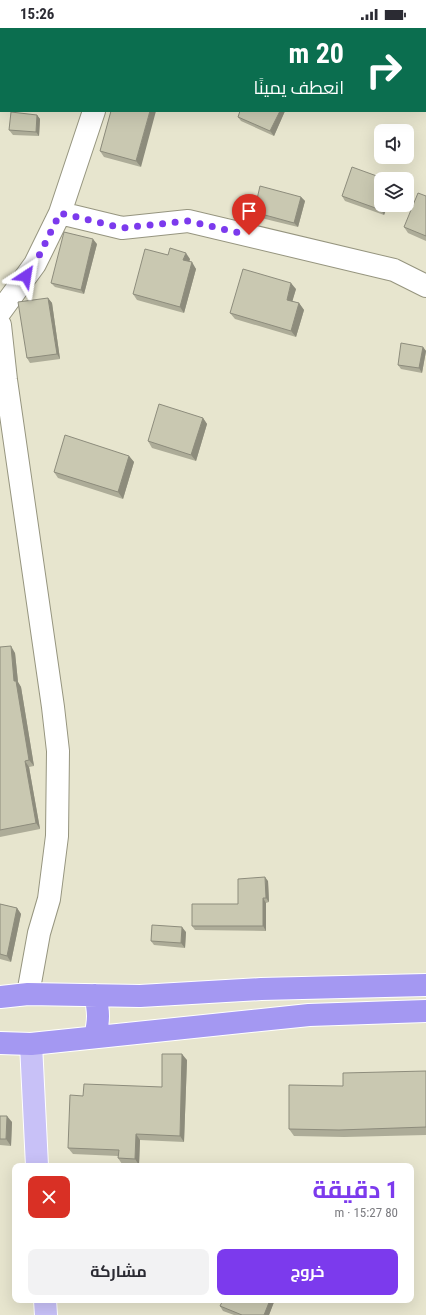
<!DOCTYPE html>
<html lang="ar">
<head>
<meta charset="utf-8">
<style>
	body { margin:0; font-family:"Roboto Condensed",Cairo,sans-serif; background:#f2f2f3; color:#2b2b33; direction:rtl; height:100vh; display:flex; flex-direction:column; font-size:15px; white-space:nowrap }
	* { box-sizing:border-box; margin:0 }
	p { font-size:13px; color:#7c7c81 }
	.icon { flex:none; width:22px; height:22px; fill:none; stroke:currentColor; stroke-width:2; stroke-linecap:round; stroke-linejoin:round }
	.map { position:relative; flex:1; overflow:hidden; direction:ltr }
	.sheet { position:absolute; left:12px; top:1135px; width:402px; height:140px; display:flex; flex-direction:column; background:#fff; border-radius:8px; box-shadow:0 4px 16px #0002; direction:rtl }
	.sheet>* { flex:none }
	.top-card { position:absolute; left:0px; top:0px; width:426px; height:84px; box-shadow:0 4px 16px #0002; direction:rtl; background:#0b6e4f; color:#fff; overflow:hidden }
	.tools { position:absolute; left:374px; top:96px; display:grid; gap:8px }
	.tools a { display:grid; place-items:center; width:40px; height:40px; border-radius:8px; background:#fff; box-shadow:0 4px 16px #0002; font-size:20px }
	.pin { position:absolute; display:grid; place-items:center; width:34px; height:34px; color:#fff; margin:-41px -17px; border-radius:50% 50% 50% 0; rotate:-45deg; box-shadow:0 0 4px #0007 }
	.pin .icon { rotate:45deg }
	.me { position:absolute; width:44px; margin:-22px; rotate:33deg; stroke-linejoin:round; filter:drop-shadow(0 0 3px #0008) }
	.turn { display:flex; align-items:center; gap:14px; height:84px; padding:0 16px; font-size:18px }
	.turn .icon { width:52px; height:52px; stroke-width:2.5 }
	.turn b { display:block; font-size:28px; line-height:34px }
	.round { display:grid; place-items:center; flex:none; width:42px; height:42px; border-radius:8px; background:#f2f2f3 }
	.overview { display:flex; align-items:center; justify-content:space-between; height:68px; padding:0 16px }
	h1 { font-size:24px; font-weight:700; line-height:30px; color:#7c3aed }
	.button { display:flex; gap:8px; margin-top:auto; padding:8px 16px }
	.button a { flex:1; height:46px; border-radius:8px; background:#7c3aed; color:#fff; font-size:16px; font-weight:700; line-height:46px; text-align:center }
	.button a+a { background:#f2f2f3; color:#2b2b33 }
	.status { display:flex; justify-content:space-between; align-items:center; height:28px; padding:0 20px; background:#fff; direction:ltr }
	.status svg { height:11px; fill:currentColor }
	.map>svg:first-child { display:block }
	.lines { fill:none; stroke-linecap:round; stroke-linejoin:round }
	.minor-casing { stroke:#96957f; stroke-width:24 }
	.major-casing { stroke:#fff; stroke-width:24 }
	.highway-casing { stroke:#fff; stroke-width:24 }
	.minor { stroke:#fff; stroke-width:22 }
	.major { stroke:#c8c1f7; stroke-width:22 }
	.highway { stroke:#a498f2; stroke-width:22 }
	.wall { fill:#adac98 }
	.shaded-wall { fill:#8d8c7c }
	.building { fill:#c9c8b1; stroke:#8d8c7c }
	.route { stroke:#7c3aed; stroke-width:7; stroke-dasharray:0 12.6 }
</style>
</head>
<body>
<div class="status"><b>15:26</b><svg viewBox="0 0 49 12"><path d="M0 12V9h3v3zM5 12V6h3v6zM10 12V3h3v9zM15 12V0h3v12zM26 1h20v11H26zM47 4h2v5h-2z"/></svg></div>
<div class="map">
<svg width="426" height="1287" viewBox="0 0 426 1287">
	<rect width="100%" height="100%" fill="#e7e5ce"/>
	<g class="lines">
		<defs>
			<path id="minor" d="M122,1V0
				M60,185L122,200L188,193L394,242L426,258
				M0,284L35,236L60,185L94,83
				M0,297L6,352L53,679L58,723L57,808L49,871L39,905L28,966"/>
			<path id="major" d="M31,1016L37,1138
				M45,1272L46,1287"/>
			<path id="highway" d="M0,969L28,966L140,968L261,961L426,957
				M95,1009C99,992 99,984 95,967
				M0,1015L31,1016L309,987L426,983"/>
		</defs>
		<use href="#minor" class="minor-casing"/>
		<use href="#major" class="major-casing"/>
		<use href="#highway" class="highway-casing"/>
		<use href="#minor" class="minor"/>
		<use href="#major" class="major"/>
		<use href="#highway" class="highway"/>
	</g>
	<path class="wall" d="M111,83L141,139L104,129L100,123Z
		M285,83L274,108L241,93L238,89Z
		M37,87L40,91L39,108L13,107L9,102Z
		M342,168L381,177H388L384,187L345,173Z
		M426,168V213L408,205L404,199Z
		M301,169L305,173L298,199L257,189L254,184Z
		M97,216L84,266L55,259L51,255Z
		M168,227L190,231L189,233L196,241L184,285L137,272L133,266Z
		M296,261L292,273L299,275L304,282L296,309L235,291L230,285Z
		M48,270L52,275L60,331L30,335L27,330Z
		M423,319L426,323L422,345L401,341L398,337Z
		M203,390L207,396L196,433L152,420L148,413Z
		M129,428L134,434L123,471L58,450L54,444Z
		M0,619L15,625L18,654L21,659L34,738L29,739L40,801L0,809Z
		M268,853L269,874L266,875V903L195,902L192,898L238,876Z
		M0,876L17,880L21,886L11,934L0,931Z
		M186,904L185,920L154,917L151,913Z
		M187,1032L184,1114L140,1112L139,1137L122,1136L118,1130V1128L73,1126L68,1120L162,1059Z
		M426,1043V1107L344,1109L294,1108L289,1101L343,1058Z
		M0,1088L12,1094L11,1118L0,1117Z
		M274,1274L269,1287H234L223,1283L220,1278Z"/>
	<path class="shaded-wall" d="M187,0H193V1H186Z
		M403,0H410V1H403Z
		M150,83H156L141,139L136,133Z
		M280,83H285L274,108L270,103Z
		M37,87L40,91L39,108L36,104Z
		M301,169L305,173L298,199L294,195Z
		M383,177H388L384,187L381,182Z
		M93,211L97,216L84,266L81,262Z
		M186,225L190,231L188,238L183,232Z
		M192,234L196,241L184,285L180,279Z
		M291,255L296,261L291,278L287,272Z
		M48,270L52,275L60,331L57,326Z
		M299,275L304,282L296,309L291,303Z
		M423,319L426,323L422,345L419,340Z
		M203,390L207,396L196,433L191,427Z
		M129,428L134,434L123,471L118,464Z
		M11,618L15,625L18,654L21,659L34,738L29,732L14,653Z
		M25,733L29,739L40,801L36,795Z
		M265,849L268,853L269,874L266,870Z
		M263,870L266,875V903L263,898Z
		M17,880L21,886L11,934L7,928Z
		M182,899L186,904L185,920L181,915Z
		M182,1026L187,1032L184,1114L180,1108Z
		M7,1088L12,1094L11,1118L6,1111Z
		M136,1106L140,1112L139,1137L135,1131Z
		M270,1272H272L274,1274L269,1287H264Z"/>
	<path class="building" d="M19,0H52V1H19Z
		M146,0H187L186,1H145Z
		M376,0H403V1H376Z
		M111,83H150L136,133L100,123Z
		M240,83H280L270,103L238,89Z
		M11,84L37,87L36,104L9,102Z
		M352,139L385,151H381V177H383L381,182L342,168Z
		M260,158L301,169L294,195L254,184Z
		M418,165L426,168V208L404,199Z
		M64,204L93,211L81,262L51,255Z
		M170,220L186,225L183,232L192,234L180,279L133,266L145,221L168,227Z
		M243,241L291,255L287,272L299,275L291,303L230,285Z
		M48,270L57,326L27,330L18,274Z
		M401,315L423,319L419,340L398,337Z
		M159,376L203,390L191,427L148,413Z
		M65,407L129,428L118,464L54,444Z
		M11,618L14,653H16L29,732L25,733L36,795L0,802V619Z
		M265,849L266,870H263V898H192V876H238V851Z
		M0,876L17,880L7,928L0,926Z
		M152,897L182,899L181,915L151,913Z
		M162,1026H182L180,1108L136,1106L135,1131L118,1130L119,1122L68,1120L70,1067L83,1068L84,1056L162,1059Z
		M426,1043V1099L339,1102L289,1101V1057L343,1058V1045Z
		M0,1088H7L6,1111H0Z
		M223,1272H270L264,1287H242L220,1278Z"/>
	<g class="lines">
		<path class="route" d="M26,248L35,236L60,185L122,200L188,193L249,207"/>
	</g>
</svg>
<div class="tools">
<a><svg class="icon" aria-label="sound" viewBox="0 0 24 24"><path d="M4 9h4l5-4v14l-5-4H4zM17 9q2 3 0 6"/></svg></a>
<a><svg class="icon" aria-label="layers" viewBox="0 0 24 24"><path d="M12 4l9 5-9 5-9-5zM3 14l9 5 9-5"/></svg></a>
</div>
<div class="pin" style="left:249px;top:207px;background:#d93025"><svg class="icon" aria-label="arrive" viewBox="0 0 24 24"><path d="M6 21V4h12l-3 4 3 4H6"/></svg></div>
<svg class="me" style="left:26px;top:248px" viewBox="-20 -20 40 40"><path d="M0-17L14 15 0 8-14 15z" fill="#7c3aed" stroke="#fff" stroke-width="4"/></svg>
<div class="top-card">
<div class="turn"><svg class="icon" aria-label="right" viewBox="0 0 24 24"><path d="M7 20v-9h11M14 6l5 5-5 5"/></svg><div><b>20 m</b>انعطف يمينًا</div></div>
</div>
<section class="sheet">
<div class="overview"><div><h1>1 دقيقة</h1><p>80 m · 15:27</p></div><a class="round" style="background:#d93025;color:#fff"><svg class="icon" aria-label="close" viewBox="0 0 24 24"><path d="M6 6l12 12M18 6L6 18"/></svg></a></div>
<div class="button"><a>خروج</a><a>مشاركة</a></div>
</section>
</div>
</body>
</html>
